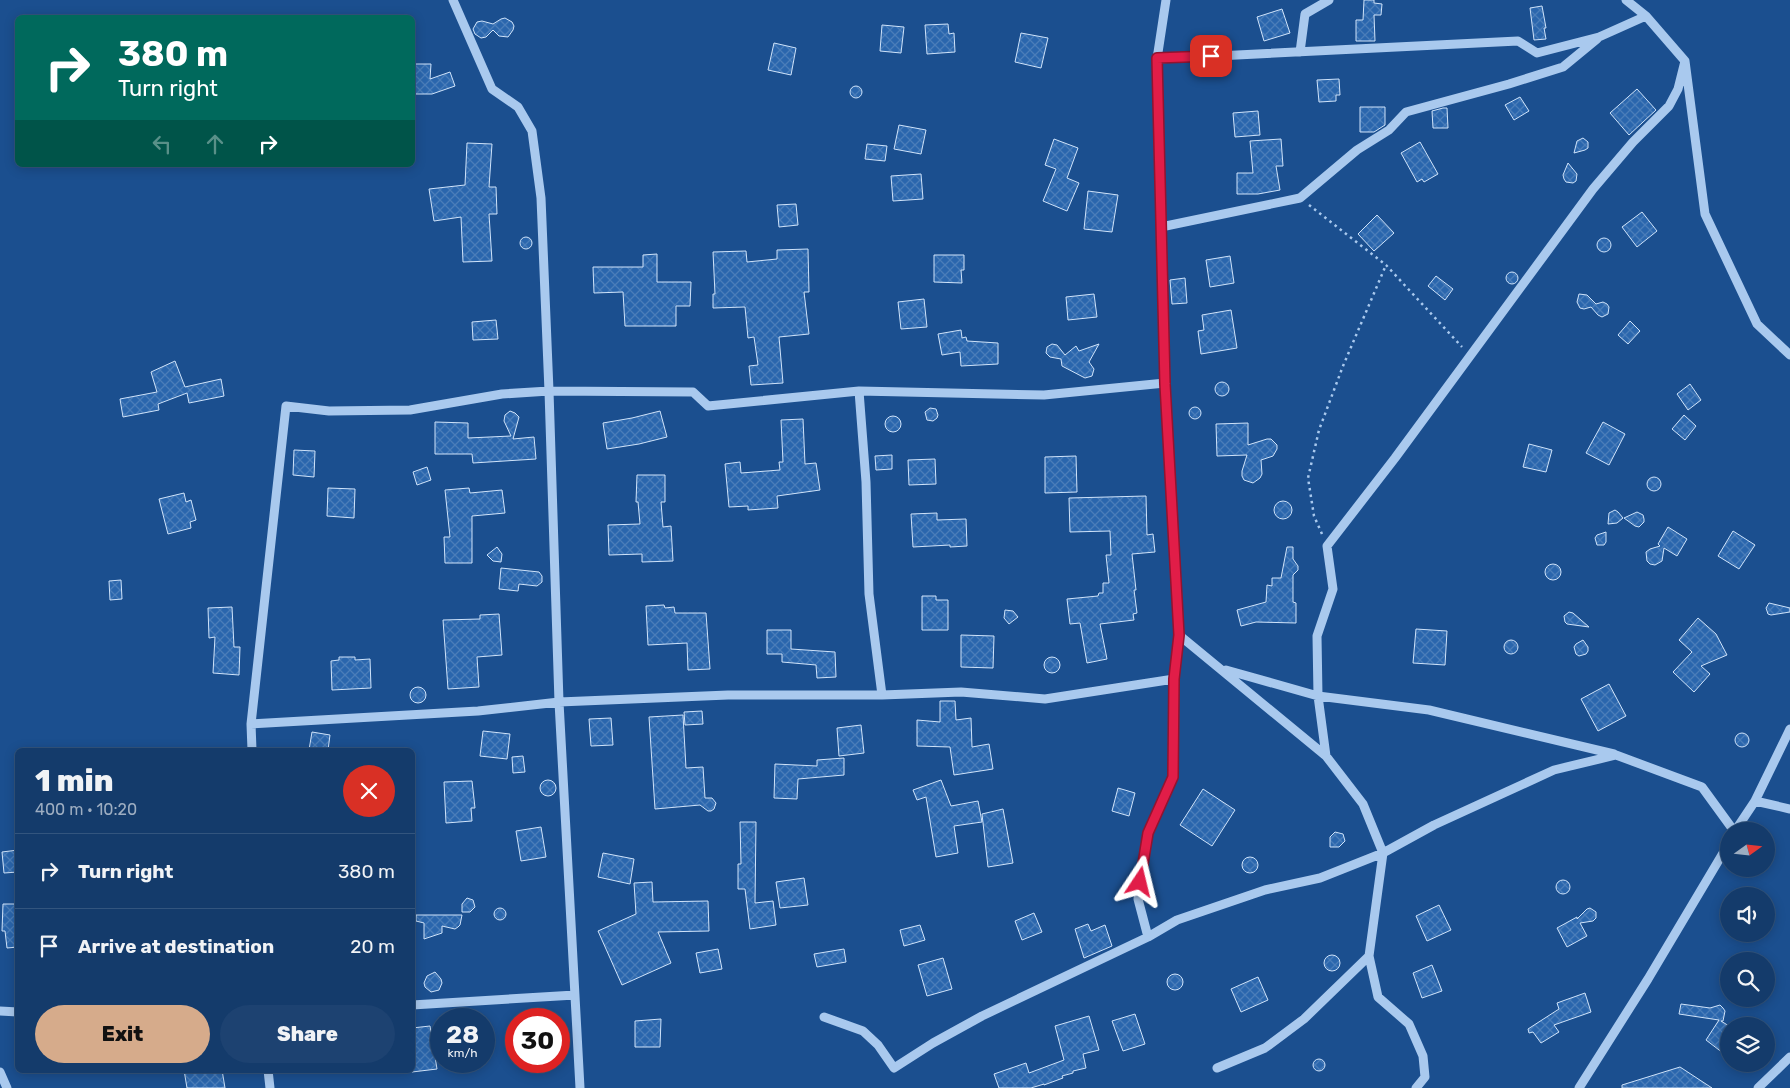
<!DOCTYPE html>
<html lang="en">
<head>
<meta charset="utf-8">
<style>
	body { margin:0; font-family:Rubik,sans-serif; background:#1d4271; color:#f1f3f6; height:100vh; display:flex; flex-direction:column; font-size:19px; white-space:nowrap }
	* { box-sizing:border-box; margin:0 }
	p { font-size:16px; color:#9dadc1 }
	.icon { flex:none; width:28px; height:28px; fill:none; stroke:currentColor; stroke-width:2; stroke-linecap:round; stroke-linejoin:round }
	.map { position:relative; flex:1; overflow:hidden }
	.side { position:absolute; left:15px; top:748px; width:400px; height:325px; display:flex; flex-direction:column; background:#143b6b; border-radius:8px; box-shadow:0 2px 12px #0003,0 0 0 1px #33557e }
	.side>* { flex:none }
	.hud { position:absolute; left:15px; top:15px; width:400px; height:152px; border-radius:8px; box-shadow:0 2px 12px #0003,0 0 0 1px #33557e; background:#00695c; color:#fff; overflow:hidden }
	.needle { width:32px; rotate:75deg }
	.buttons { position:absolute; left:1720px; top:822px; display:grid; gap:10px }
	.buttons a { display:grid; place-items:center; width:55px; height:55px; border-radius:50%; background:#143b6b; box-shadow:0 2px 12px #0003,0 0 0 1px #33557e; font-size:25px }
	.speed { position:absolute; left:430px; top:1008px; display:flex; gap:10px; font-size:25px; font-weight:700; text-align:center }
	.speed>* { display:grid; place-content:center; width:65px; height:65px; border-radius:50%; background:#143b6b; box-shadow:0 2px 12px #0003,0 0 0 1px #33557e; line-height:1 }
	.speed small { font-size:12px; font-weight:400 }
	.speed .limit { border:8px solid #d22; background:#fff; color:#111 }
	.pin { position:absolute; display:grid; place-items:center; width:42px; height:42px; color:#fff; margin:-21px; border-radius:10px; box-shadow:0 2px 8px #0006 }
	.me { position:absolute; width:55px; margin:-28px; rotate:10deg; stroke-linejoin:round; filter:drop-shadow(0 0 4px #0008) }
	.turn { display:flex; align-items:center; gap:18px; height:105px; padding:0 20px; font-size:22px }
	.turn .icon { width:65px; height:65px; stroke-width:2.5 }
	.turn b { display:block; font-size:35px; line-height:42px }
	.lanes { display:flex; align-items:center; height:48px; padding:0 20px; background:#0003; justify-content:center; gap:25px; direction:ltr }
	.lanes .off { opacity:.35 }
	.round { display:grid; place-items:center; flex:none; width:52px; height:52px; border-radius:26px; background:#1d4271 }
	.headline { display:flex; align-items:center; justify-content:space-between; height:85px; padding:0 20px }
	h1 { font-size:30px; font-weight:800; line-height:38px }
	.action { display:flex; gap:10px; margin-top:auto; padding:10px 20px }
	.action a { flex:1; height:58px; border-radius:30px; background:#d6ab8b; color:#111; font-size:20px; font-weight:800; line-height:58px; text-align:center }
	.action a+a { background:#1d4271; color:#f1f3f6 }
	ul { padding:0; list-style:none }
	li { display:flex; align-items:center; gap:15px; height:75px; padding:0 20px; border-top:1px solid #33557e }
	li div { flex:1 }
	li b { display:block; font-size:19px }
	li em { font-style:normal }
	.map>svg:first-child { display:block }
	.building { fill:url(#building-cross-hatch); stroke:#cfe3fa }
	.lines { fill:none; stroke-linecap:round; stroke-linejoin:round }
	.path { stroke:#a9c9ee; stroke-width:2.5; stroke-dasharray:2.5 4; stroke-linecap:butt }
	.minor { stroke:#a9c9ee; stroke-width:9 }
	.route-casing { stroke:#92132f; stroke-width:12 }
	.route { stroke:#e11d48; stroke-width:9 }
</style>
</head>
<body>
<div class="map">
<svg width="1790" height="1088" viewBox="0 0 1790 1088">
	<defs>
		<pattern id="building-cross-hatch" width="8" height="8" patternUnits="userSpaceOnUse" patternTransform="scale(1.25)"><rect width="8" height="8" fill="#2a66ad"/><path d="M0 0l8 8M0 8l8-8" fill="none" stroke="#4a7db9"/></pattern>
	</defs>
	<rect width="100%" height="100%" fill="#1b4f8f"/>
	<path class="building" d="M1364,0H1374V3L1382,4L1381,15H1374L1375,41H1356V20H1363Z
		M1542,6L1546,28H1544L1546,39L1534,40L1530,8Z
		M1282,9L1290,33L1264,41L1257,17Z
		M505,18L512,22L514,26L513,30L508,37L499,36L493,30L486,37L481,38L475,34L473,29L477,22L482,21L493,24L501,19Z
		M948,24L949,34L954,33L955,52L927,54L925,25Z
		M882,25L904,27L901,53L880,51Z
		M1021,33L1048,38L1041,68L1015,62Z
		M774,43L796,48L791,75L768,70Z
		M412,64H431L430,79L450,72L455,86L432,94H412Z
		M1339,79L1340,95H1336V101L1319,102L1317,80Z
		M850 92a6 6 0 1 1 12 0a6 6 0 1 1-12 0Z
		M1637,89L1656,110L1629,135L1610,113Z
		M1520,97L1529,111L1514,120L1505,105Z
		M1360,107H1385V125L1374,132H1360Z
		M1443,108H1447L1448,128H1433L1432,111Z
		M1258,111L1260,135L1235,137L1233,113Z
		M899,125L926,130L921,154L894,149Z
		M1583,138L1588,142V148L1585,150L1574,153L1577,141Z
		M1054,139L1078,148L1067,178L1079,183L1067,211L1043,201L1056,169L1045,165Z
		M1281,139L1283,166H1276L1280,190L1258,194H1237V173H1253L1250,141Z
		M1420,142L1438,174L1424,182L1422,179L1417,182L1401,153Z
		M467,143L492,144L489,187H496L497,214H489L492,261L463,262L461,217L434,221L429,189L465,185Z
		M867,144L887,146L885,161L865,159Z
		M1568,163L1577,174L1576,181L1573,183L1566,182L1564,179L1563,175Z
		M921,174L923,199L893,201L891,176Z
		M1088,191L1118,195L1112,232L1084,229Z
		M796,204L798,225L779,227L777,205Z
		M1642,212L1657,231L1637,247L1622,227Z
		M1377,215L1394,233L1374,251L1358,234Z
		M520 243a6 6 0 1 1 12 0a6 6 0 1 1-12 0Z
		M1597 245a7 7 0 1 1 14 0a7 7 0 1 1-14 0Z
		M808,249L809,292H804L809,334L779,337L783,383L751,385L749,366L758,365L754,337L748,338L745,307L713,308V294H715L713,252L746,251L747,262L777,259V250Z
		M657,254V282H691L690,306H676V326H625L623,292L594,293L593,267H643V255Z
		M934,255H964V270H961L962,283L934,282Z
		M1230,256L1234,283L1210,287L1206,260Z
		M1506 278a6 6 0 1 1 12 0a6 6 0 1 1-12 0Z
		M1436,276L1453,289L1445,300L1428,286Z
		M1185,278L1187,303L1172,304L1170,280Z
		M1094,294L1097,317L1068,320L1066,297Z
		M1579,294L1587,295L1596,304L1603,302L1607,304L1609,307L1608,314L1602,317L1598,315L1591,307L1584,309L1580,308L1577,302Z
		M924,299L927,327L901,329L898,302Z
		M1231,310L1237,348L1201,354L1198,331L1204,330L1202,315Z
		M496,320L498,339L473,340L472,322Z
		M1630,321L1640,331L1628,344L1618,335Z
		M961,330L962,338L966,337L967,341L998,343V364L961,366L960,352L942,355L938,334Z
		M1052,344L1057,345L1065,355L1076,346L1079,351L1099,344L1089,362L1094,369L1092,376L1085,378L1062,366L1061,359L1050,357L1046,353L1047,347Z
		M175,361L185,387L221,379L224,396L189,403L187,393L158,404L159,410L123,417L120,399L157,392L151,372Z
		M1215 389a7 7 0 1 1 14 0a7 7 0 1 1-14 0Z
		M1690,384L1701,400L1688,410L1677,394Z
		M1189 413a6 6 0 1 1 12 0a6 6 0 1 1-12 0Z
		M930,408L936,409L938,415L937,418L933,421L927,420L925,412Z
		M510,411L515,413L519,417L513,439L534,437L536,459L473,463L472,454H435V422L468,423V438L511,436L504,421L505,415Z
		M660,411L667,437L639,444L607,449L603,423L632,418Z
		M1684,415L1696,426L1685,440L1672,429Z
		M885 424a8 8 0 1 1 16 0a8 8 0 1 1-16 0Z
		M803,419L805,464L816,463L820,490L777,496L778,508L748,510V506L729,507L725,464L740,462L741,473L780,470L779,462H783L781,420Z
		M1603,422L1625,434L1609,465L1586,453Z
		M1248,423V445L1267,439H1271L1277,445V449L1273,456L1261,460L1262,474L1260,478L1253,483L1244,480L1242,476V471L1247,455L1217,456L1216,424Z
		M1529,444L1552,450L1546,472L1523,467Z
		M294,450L315,451L314,477L293,475Z
		M892,455V469L876,470L875,456Z
		M1076,456L1077,492L1045,493V457Z
		M935,459L936,484L909,485L908,460Z
		M427,467L431,480L417,485L413,472Z
		M637,475H665V502H661L663,527L671,526L673,561L642,562V554L609,555L608,525L640,524L638,502H636Z
		M1647 484a7 7 0 1 1 14 0a7 7 0 1 1-14 0Z
		M328,488L355,489L354,518L327,516Z
		M469,488L470,493L502,490L505,513L472,516V563H445L444,537H450L445,490Z
		M184,493L186,502L191,500L196,520L190,522L191,528L168,534L159,499Z
		M1146,496L1147,535L1153,534L1155,552L1132,554L1136,590H1134L1137,613L1133,614L1134,620L1100,624L1107,659L1087,663L1080,623L1070,624L1067,599L1098,596L1099,593H1103V583H1109L1106,555H1111L1110,531L1070,532L1069,498Z
		M1274 510a9 9 0 1 1 18 0a9 9 0 1 1-18 0Z
		M1615,510L1618,512L1623,518L1617,523L1608,524L1609,513Z
		M1637,512L1643,515L1644,519V522L1639,527L1635,526L1624,518Z
		M937,513V520L966,519L967,546L950,547V545L913,547L911,514Z
		M1668,527L1687,539L1677,556L1664,548L1662,561L1655,565L1650,564L1647,561L1646,552L1650,549L1660,546L1658,544Z
		M1733,531L1755,545L1739,569L1718,556Z
		M1606,532V542L1604,545H1597L1595,538L1597,535Z
		M497,547L502,554L501,562L493,561L487,555Z
		M1287,547H1293V559L1298,566V570L1293,575V602L1296,603V623L1256,622L1241,626L1237,610L1266,602L1267,585L1272,586V578H1281Z
		M1545 572a8 8 0 1 1 16 0a8 8 0 1 1-16 0Z
		M501,568L539,572L542,576V582L537,586L519,584L518,591L499,589Z
		M121,580L122,599L110,600L109,581Z
		M922,596H936V600H948V630H922Z
		M1769,603L1790,608V612L1771,615L1768,614L1766,608Z
		M664,605L665,608L674,607L675,613H706L710,669L688,670L687,643L648,645L646,606Z
		M232,607L234,647H240L239,675L213,673L215,637L209,638L208,608Z
		M1005,610L1013,611L1018,617L1009,624L1004,618Z
		M1569,612L1573,613L1589,627L1567,624L1565,622L1564,616Z
		M499,614L502,655L477,657L479,687L448,689L443,620L480,619V615Z
		M1698,618L1716,634L1727,655L1701,666L1710,674L1694,692L1673,672L1692,652L1679,640Z
		M1416,629L1447,631L1445,665L1413,663Z
		M767,630H791V649L835,652L836,677L817,678L816,665L782,662V654H767Z
		M961,635L994,636L993,668L961,667Z
		M1583,640L1588,647V651L1586,654L1579,656L1576,654L1574,647L1576,644Z
		M1504 647a7 7 0 1 1 14 0a7 7 0 1 1-14 0Z
		M339,657H355V660L370,659L371,688L332,690L331,661L339,660Z
		M1044 665a8 8 0 1 1 16 0a8 8 0 1 1-16 0Z
		M1609,684L1626,716L1598,731L1581,699Z
		M410 695a8 8 0 1 1 16 0a8 8 0 1 1-16 0Z
		M940,701H955L956,720L971,718L972,747L989,744L993,769L954,775L950,747L917,746V720L940,722Z
		M702,711L703,724L685,725L684,712Z
		M683,715L686,768L703,767L705,798H712L716,803L714,809L711,811H708L700,805L655,809L649,717Z
		M611,718L613,745L591,746L589,719Z
		M861,725L864,753L839,756L837,728Z
		M483,731L510,734L507,759L480,756Z
		M312,732L330,735L328,750H309Z
		M1735 740a7 7 0 1 1 14 0a7 7 0 1 1-14 0Z
		M523,756L525,772L513,773L512,757Z
		M844,758V775L798,779L797,799L774,798L775,764L817,766V760Z
		M540 788a8 8 0 1 1 16 0a8 8 0 1 1-16 0Z
		M941,780L951,806L978,801L982,822L954,826L958,853L936,857L926,797L917,800L913,790Z
		M472,781L475,808H471L472,821L446,823L444,782Z
		M1118,788L1135,793L1129,816L1112,811Z
		M1203,789L1235,810L1212,846L1180,825Z
		M1003,809L1013,863L988,867L982,814Z
		M740,822H756L755,903L773,901L776,925L750,929L745,889H738V864H741Z
		M541,827L546,857L521,861L516,831Z
		M1335,832L1343,834L1345,841L1339,847H1330V837Z
		M18,850V872L4,873L2,852Z
		M603,853L634,859L630,884L598,877Z
		M1242 865a8 8 0 1 1 16 0a8 8 0 1 1-16 0Z
		M804,878L808,905L780,908L776,882Z
		M1556 887a7 7 0 1 1 14 0a7 7 0 1 1-14 0Z
		M652,882L653,902L708,901L709,931L658,932L671,963L622,985L598,931L636,914L634,883Z
		M467,898L473,900L475,907L470,912H462V904Z
		M3,904H18V947L7,948L5,931H2Z
		M1439,905L1451,930L1427,941L1416,916Z
		M494 914a6 6 0 1 1 12 0a6 6 0 1 1-12 0Z
		M1590,908L1596,912V918L1593,921L1580,923L1587,936L1567,947L1557,928L1577,917V919L1587,909Z
		M1034,913L1042,932L1022,940L1015,921Z
		M416,915H462L460,925L458,927L455,929L442,926V933L424,939V923L416,921Z
		M1088,924L1091,931L1105,925L1112,946L1084,958L1075,929Z
		M920,925L925,940L904,946L900,930Z
		M718,949L722,969L700,973L696,953Z
		M844,949L846,962L817,967L814,954Z
		M1324 963a8 8 0 1 1 16 0a8 8 0 1 1-16 0Z
		M943,958L952,989L927,996L918,965Z
		M1432,965L1442,991L1422,998L1413,973Z
		M435,972L441,979L442,983L439,990L431,992L425,987L424,983L427,976Z
		M1167 982a8 8 0 1 1 16 0a8 8 0 1 1-16 0Z
		M1258,977L1268,1000L1241,1012L1231,989Z
		M1585,993L1591,1012L1554,1025L1559,1032L1541,1043L1533,1032L1529,1033L1528,1029L1559,1009L1557,1003Z
		M1681,1004L1710,1008L1720,1005L1723,1008L1725,1011L1723,1021H1721L1729,1026V1044L1723,1053L1706,1040L1719,1020L1679,1014Z
		M1135,1014L1145,1044L1123,1051L1112,1021Z
		M1089,1016L1099,1050L1083,1054L1086,1068L1073,1071V1073L1062,1076L1063,1078L1044,1085V1084L1031,1088H999L994,1074L1026,1063L1029,1073L1064,1060L1055,1026Z
		M661,1019L660,1047H635V1021Z
		M430,1026L437,1069L412,1072V1028Z
		M1313 1065a6 6 0 1 1 12 0a6 6 0 1 1-12 0Z
		M1680,1067L1712,1088H1622V1085Z
		M184,1070H222L225,1088H187Z"/>
	<g class="lines">
		<path class="path" d="M1309,205L1386,265L1462,347
			M1322,534L1314,516L1308,478L1319,430L1343,366L1386,265"/>
		<path class="minor" d="M453,0L492,89L518,107L532,131L541,198L549,391L559,702L580,1088
			M1166,0L1157,59L1165,383L1179,635L1326,756L1363,804L1383,853L1369,956
			M1626,0L1646,16L1685,61L1705,214L1757,324L1790,355
			M1300,52L1305,14L1329,0
			M1157,59L1518,41L1537,53L1599,37L1646,16
			M1161,227L1300,198L1357,150L1389,130L1406,112L1509,84L1563,67L1597,39
			M859,391L866,482L869,594L882,695
			M1226,670L1318,696L1429,710L1614,754
			M251,724L478,711L559,702L728,695H882L961,692L1045,699L1174,679
			M252,750L251,724L286,406L329,411L410,410L502,394L549,391L693,392L708,406L859,391L1044,395L1165,383
			M1326,756L1318,696L1317,636L1333,589L1327,546L1395,458L1593,189L1633,142L1669,106L1678,89L1685,61
			M1755,801L1790,809
			M1735,831L1755,801L1790,729
			M1148,937L1138,899L1148,833L1173,777L1174,679L1179,635
			M412,1005L575,995
			M0,1011L18,1012
			M824,1017L863,1031L878,1045L894,1068L933,1043L982,1016L1148,937L1177,920L1265,890L1320,878L1383,853L1434,825L1554,770L1616,755L1702,787L1734,831
			M1217,1068L1265,1048L1304,1019L1369,956L1378,997L1409,1024L1423,1056L1425,1077L1416,1088
			M268,1070L270,1088
			M0,1072L7,1088
			M1579,1088L1648,979L1729,843
			M1758,1088L1790,1057"/>
	</g>
	<g class="lines">
		<defs>
			<path id="route" d="M1140,882L1148,833L1173,777L1174,679L1179,635L1165,384L1157,58L1211,56"/>
		</defs>
		<use href="#route" class="route-casing"/>
		<use href="#route" class="route"/>
	</g>
</svg>
<div class="buttons">
<a><svg class="needle" viewBox="-14 -14 28 28"><path d="M0-13l5 13h-10z" fill="#e53935"/><path d="M0 13l5-13h-10z" fill="#9dadc1"/></svg></a>
<a><svg class="icon" aria-label="sound" viewBox="0 0 24 24"><path d="M4 9h4l5-4v14l-5-4H4zM17 9q2 3 0 6"/></svg></a>
<a><svg class="icon" aria-label="search" viewBox="0 0 24 24"><circle cx="10" cy="10" r="6"/><path d="M15 15l6 6"/></svg></a>
<a><svg class="icon" aria-label="layers" viewBox="0 0 24 24"><path d="M12 4l9 5-9 5-9-5zM3 14l9 5 9-5"/></svg></a>
</div>
<div class="speed"><div>28<small>km/h</small></div><div class="limit">30</div></div>
<div class="pin" style="left:1211px;top:56px;background:#d93025"><svg class="icon" aria-label="arrive" viewBox="0 0 24 24"><path d="M6 21V4h12l-3 4 3 4H6"/></svg></div>
<svg class="me" style="left:1140px;top:882px" viewBox="-20 -20 40 40"><path d="M0-17L14 15 0 8-14 15z" fill="#e11d48" stroke="#fff" stroke-width="4"/></svg>
<div class="hud">
<div class="turn"><svg class="icon" aria-label="right" viewBox="0 0 24 24"><path d="M7 20v-9h11M14 6l5 5-5 5"/></svg><div><b>380 m</b>Turn right</div></div>
<div class="lanes"><svg class="icon off" aria-label="left" viewBox="0 0 24 24"><path d="M17 20v-9H6M10 6l-5 5 5 5"/></svg><svg class="icon off" aria-label="ahead" viewBox="0 0 24 24"><path d="M12 20V5M6 11l6-6 6 6"/></svg><svg class="icon" aria-label="right" viewBox="0 0 24 24"><path d="M7 20v-9h11M14 6l5 5-5 5"/></svg></div>
</div>
<section class="side">
<div class="headline"><div><h1>1 min</h1><p>400 m · 10:20</p></div><a class="round" style="background:#d93025;color:#fff"><svg class="icon" aria-label="close" viewBox="0 0 24 24"><path d="M6 6l12 12M18 6L6 18"/></svg></a></div>
<ul>
<li><svg class="icon" aria-label="right" viewBox="0 0 24 24"><path d="M7 20v-9h11M14 6l5 5-5 5"/></svg><div><b>Turn right</b></div><em>380 m</em></li>
<li><svg class="icon" aria-label="arrive" viewBox="0 0 24 24"><path d="M6 21V4h12l-3 4 3 4H6"/></svg><div><b>Arrive at destination</b></div><em>20 m</em></li>
</ul>
<div class="action"><a>Exit</a><a>Share</a></div>
</section>
</div>
</body>
</html>
